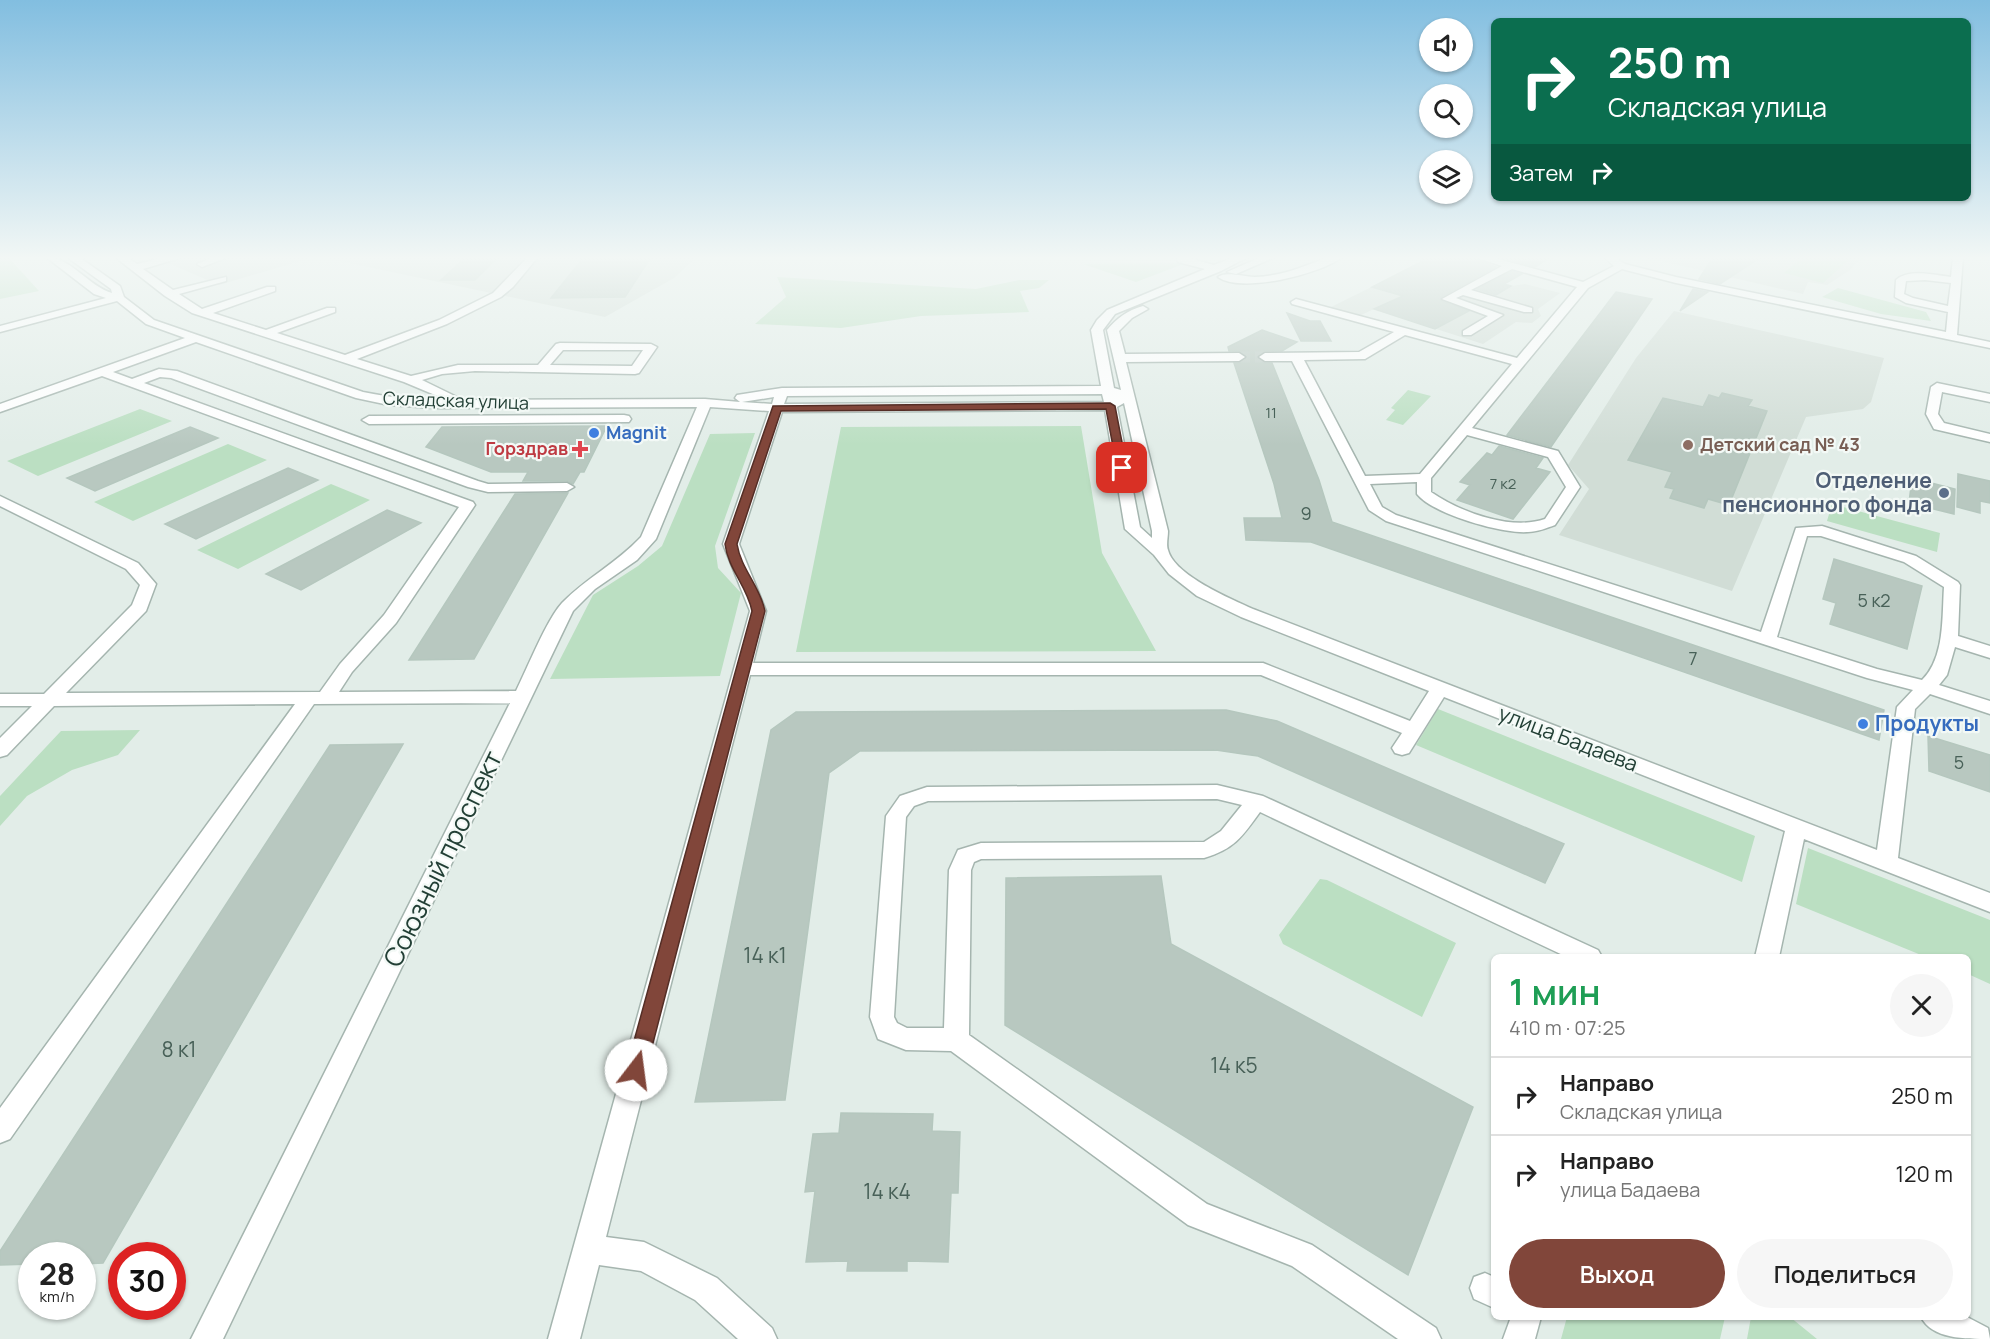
<!DOCTYPE html>
<html lang="ru">
<head>
<meta charset="utf-8">
<style>
	body { margin:0; font-family:Manrope,sans-serif; background:#f6f6f6; color:#222; height:100vh; display:flex; flex-direction:column; font-size:22px; white-space:nowrap }
	* { box-sizing:border-box; margin:0 }
	p { font-size:20px; color:#767676 }
	.icon { flex:none; width:33px; height:33px; fill:none; stroke:currentColor; stroke-width:2; stroke-linecap:round; stroke-linejoin:round }
	.map { position:relative; flex:1; overflow:hidden }
	.details { position:absolute; left:1491px; top:954px; width:480px; height:366px; display:flex; flex-direction:column; background:#fff; border-radius:9px; box-shadow:0 2px 4px #0004 }
	.details>* { flex:none }
	.guide { position:absolute; left:1491px; top:18px; width:480px; height:183px; border-radius:9px; box-shadow:0 2px 4px #0004; background:#0b6e4f; color:#fff; overflow:hidden }
	.buttons { position:absolute; left:1419px; top:18px; display:grid; gap:12px }
	.buttons a { display:grid; place-items:center; width:54px; height:54px; border-radius:50%; background:#fff; box-shadow:0 2px 4px #0004; font-size:30px }
	.speed { position:absolute; left:18px; top:1242px; display:flex; gap:12px; font-size:30px; font-weight:700; text-align:center }
	.speed>* { display:grid; place-content:center; width:78px; height:78px; border-radius:50%; background:#fff; box-shadow:0 2px 4px #0004; line-height:1 }
	.speed small { font-size:15px; font-weight:400 }
	.speed .limit { border:9px solid #d22; background:#fff; color:#111 }
	.pin { position:absolute; display:grid; place-items:center; width:51px; height:51px; color:#fff; margin:-26px; border-radius:12px; box-shadow:0 3px 9px #0006 }
	.me { position:absolute; width:66px; margin:-33px; rotate:15deg; stroke-linejoin:round; filter:drop-shadow(0 0 4px #0008) }
	.turn { display:flex; align-items:center; gap:21px; height:126px; padding:0 18px; font-size:27px }
	.turn .icon { width:78px; height:78px; stroke-width:2.5 }
	.turn b { display:block; font-size:42px; line-height:51px }
	.then { display:flex; align-items:center; height:57px; padding:0 18px; background:#0003; gap:12px; font-size:22px }
	.round { display:grid; place-items:center; flex:none; width:63px; height:63px; border-radius:32px; background:#f6f6f6 }
	.head { display:flex; align-items:center; justify-content:space-between; height:102px; padding:0 18px }
	h1 { font-size:36px; font-weight:600; line-height:45px; color:#1e9e55 }
	.primary-button { display:flex; gap:12px; margin-top:auto; padding:12px 18px }
	.primary-button a { flex:1; height:69px; border-radius:36px; background:#81463a; color:#fff; font-size:24px; font-weight:600; line-height:69px; text-align:center }
	.primary-button a+a { background:#f6f6f6; color:#222 }
	ul { padding:0; list-style:none }
	li { display:flex; align-items:center; gap:18px; height:78px; padding:0 18px; border-top:2px solid #e0e0e0 }
	li div { flex:1 }
	li b { display:block; font-size:22px }
	li em { font-style:normal }
	.map>svg:first-child { display:block }
	.built { fill:#d1ddd6 }
	.green { fill:#bbdfc2 }
	.building { fill:#b8c8c0; stroke:#b5c7be; stroke-width:1.5 }
	.lines { fill:none; stroke-linecap:round; stroke-linejoin:round }
	.minor-tunnel { stroke:#bccac4; stroke-width:11; stroke-dasharray:11 5; stroke-linecap:butt }
	.minor-casing { stroke:#a5b5af; stroke-width:3 }
	.minor { fill:#fff; fill-rule:evenodd }
	.route { fill:#81463a; stroke:#542e26; stroke-width:1.5 }
	.shop-dot { fill:#3f7fe0; stroke:#f3f9f6; stroke-width:2 }
	.education-dot { fill:#8d6e63; stroke:#f3f9f6; stroke-width:2 }
	.health-dot { fill:#e0444e; stroke:#f3f9f6; stroke-width:2 }
	.service-dot { fill:#5c6f8a; stroke:#f3f9f6; stroke-width:2 }
	.labels { text-anchor:middle; stroke-width:4.5; stroke-linejoin:round; paint-order:stroke }
	.far-number-label { font-size:15px; fill:#486158 }
	.far-street-label { font-size:18px; fill:#223f35; stroke:#f3f9f6 }
	.far-shop-label { font-size:18px; font-weight:bold; fill:#366cbe; stroke:#f3f9f6; text-anchor:start }
	.far-education-label { font-size:18px; font-weight:bold; fill:#785e54; stroke:#f3f9f6; text-anchor:start }
	.far-health-label { font-size:18px; font-weight:bold; fill:#be3a42; stroke:#f3f9f6; text-anchor:end }
	.number-label { font-size:18px; fill:#486158 }
	.service-label { font-size:21px; font-weight:bold; fill:#4e5e75; stroke:#f3f9f6; text-anchor:end }
	.shop-label { font-size:21px; font-weight:bold; fill:#366cbe; stroke:#f3f9f6; text-anchor:start }
	.street-label { font-size:21px; fill:#223f35; stroke:#f3f9f6 }
	.near-number-label { font-size:21px; fill:#486158 }
	.near-street-label { font-size:26px; fill:#223f35; stroke:#f3f9f6 }
</style>
</head>
<body>
<div class="map">
<svg width="1990" height="1339" viewBox="0 0 1990 1339">
	<rect width="100%" height="100%" fill="#e2ede8"/>
	<path class="built" d="M154,257H314L219,285Z
		M321,257H697L674,278L605,317Z
		M1644,257H1862L1850,270L1827,285L1808,282L1803,294Z
		M1422,262L1511,286L1525,284L1560,293L1538,309L1541,316L1532,323L1516,322L1483,344L1374,309L1357,317L1329,308Z
		M1674,311L1884,358L1871,402L1863,409L1806,417L1732,591L1559,535L1589,489L1568,465L1636,358Z"/>
	<path class="green" d="M0,257H8L39,291L0,299Z
		M1803,257H1852L1823,283L1784,273Z
		M1186,263L1136,282L1083,264Z
		M777,277L976,289L1019,280H1049L1039,288L1020,291L1029,312L921,316L841,328L755,324L786,297Z
		M1838,288L1926,312L1931,321L1881,314L1822,297Z
		M1408,390L1431,396L1403,425L1386,420L1395,410L1391,408Z
		M140,409L172,421L38,476L7,461Z
		M1081,426L1102,553L1156,651L796,652L841,427Z
		M755,433L715,546L718,568L741,593L720,676L550,679L593,595L638,566L662,546L710,434Z
		M228,444L267,460L133,521L94,502Z
		M331,484L370,500L238,569L197,550Z
		M1832,504L1940,533L1937,552L1827,521Z
		M1438,709L1755,836L1742,882L1416,745Z
		M140,730L118,755L72,770L27,796L0,826V796L61,731Z
		M1808,848L1990,920V984L1968,974V957H1926L1796,904Z
		M1320,879L1327,880L1456,943L1422,1017L1283,944L1279,935Z
		M1567,1317H1725L1720,1339H1561Z
		M1751,1317H1790L1817,1339H1747Z"/>
	<path class="building" d="M466,257H498L475,280H441Z
		M584,257H651L625,297L551,298Z
		M1423,257H1473L1496,267L1441,297V301L1469,311L1435,329L1374,309L1403,296L1372,287L1423,261Z
		M1500,257H1551L1535,267Z
		M1713,257H1761L1720,284L1699,279Z
		M1512,271L1522,274L1504,284L1511,286L1496,295L1477,289Z
		M1693,289L1708,292L1680,311Z
		M1616,292L1652,299L1551,447L1507,435Z
		M1287,313L1310,321H1320L1331,341H1301Z
		M1262,330L1297,342L1282,351H1264L1257,358L1264,363H1272L1319,480L1332,522L1884,710L1879,740L1311,542L1246,540L1244,518H1282L1274,484L1234,363H1240L1247,356L1239,351H1229L1228,347Z
		M1722,393L1752,400L1748,406L1767,411L1729,505L1708,499L1704,508L1670,498L1674,489L1665,487L1672,472L1628,460L1663,398L1703,407L1709,395L1719,398Z
		M607,426L584,472H580L573,484L567,481H523L528,472H491L426,447L442,427Z
		M190,427L218,438L95,491L67,478Z
		M1499,446L1543,458L1536,468L1550,472L1513,519L1457,500L1470,485L1460,482L1487,453L1492,455Z
		M288,468L318,480L196,539L165,524Z
		M1958,474L1990,481V503L1980,501V513L1957,507Z
		M1912,478L1955,489L1954,514L1909,503Z
		M568,493L474,659L409,660L515,494Z
		M387,510L421,523L301,590L266,574Z
		M1834,559L1922,586L1907,649L1830,624L1836,603L1823,599Z
		M1226,710L1277,721L1564,844L1545,883L1258,756L1243,754L1216,750L860,751L829,773L785,1100L695,1102L771,730L796,712Z
		M1928,736L1990,755V792L1929,771Z
		M403,744L103,1263L82,1264V1256H32V1264L0,1265V1251L330,745Z
		M1161,876L1171,944L1473,1107L1408,1275L1005,1025L1006,878Z
		M841,1113L933,1114L932,1131L960,1132L958,1193H951L948,1262L907,1261V1271H847L848,1261L806,1262L815,1191L805,1192L813,1134L839,1133Z"/>
	<g class="lines">
		<path class="minor-tunnel" d="M1239,357H1265"/>
		<defs>
			<path id="minor" d="M46,257C71,257 88,286 112,293L111,289L67,257H79L120,286L124,297L154,320L363,392C391,398 418,400 447,400L404,382L192,313L165,296L115,257H127L137,264L166,257H183L143,269L173,290L226,277V281L179,294L202,309L267,287H275V291L213,313L266,330L327,308H335V312L277,333L345,355L439,320L493,293L528,257H538L513,287L501,297L447,324L357,359L411,376L458,365H538L556,344L560,343L651,344L657,347L639,373L635,374L475,371L442,374L422,380L463,400L705,399L740,402L735,398L737,395L782,388L1101,386L1091,330L1097,320L1107,310L1205,269L1178,262L1176,257H1186L1214,265L1234,257H1248L1221,271L1115,314L1103,330L1114,388L1121,390L1107,330C1117,318 1128,310 1143,306L1148,309L1132,318L1119,331L1125,354L1239,353L1245,357L1239,361L1126,362L1168,531C1168,537 1166,545 1168,550C1174,575 1231,599 1253,609L1877,850L1897,707L1913,690L1867,678L1386,521L1369,510L1292,361H1265L1259,357L1265,353L1359,352L1394,332L1292,304L1291,302L1296,299L1517,358L1577,287L1512,269L1471,290L1532,308V312H1524L1463,295L1456,298L1503,315L1471,335H1463V331L1488,316L1442,299L1502,266L1475,257H1491L1583,282L1614,266L1604,257H1615L1625,264L1676,277L1946,332L1948,312L1906,303L1895,297L1896,280C1908,268 1936,275 1951,277L1953,257H1963L1957,335L1990,342V348L1676,283L1622,269L1588,288L1472,428L1558,451L1580,487L1555,525C1547,528 1537,532 1528,532C1502,534 1433,514 1417,494V482L1370,484L1382,507L1396,515L1761,632L1796,528L1822,526L1916,556L1958,582L1960,585L1958,636L1990,646V658L1955,647L1947,675L1939,685L1990,701V714L1930,694L1915,709L1898,858L1990,893V912L1804,839L1779,957H1755L1785,831L1444,697L1409,753L1402,755L1395,753L1392,748L1402,733L1261,675H750L606,1237L644,1242L717,1278L772,1328L777,1339H738L695,1300L641,1271L599,1265L580,1339H548L750,611L723,544L769,411L710,407L656,539L637,560L595,589L573,611L223,1339H191L510,703L314,704L10,1139L0,1143V1108L295,704L54,706L7,755L0,757V738L32,706H0V694H44L132,605L140,585L126,569L0,506V496L138,563L156,584L146,611L66,693L320,692L340,664L384,615L459,507L102,376L0,412V404L185,338L146,324L117,301L0,332V326L106,298L94,294ZM1925,280L1951,283L1948,306L1913,298L1904,294L1906,281ZM1405,335L1512,364L1420,474L1365,476L1304,360L1365,359ZM196,342L356,398L389,405L434,408L697,407L641,537C617,563 586,578 562,603C547,619 527,669 516,691L339,692L352,672L396,623L475,505L473,502L144,383L160,377L171,378L468,487L488,492L567,491L574,487L567,483L488,484L478,481L177,371L159,369L132,379L113,372ZM563,350H643L632,366L550,365ZM1102,394L1104,402L784,404L787,396ZM774,397L772,404L742,402ZM1124,403L1152,531V538L1140,527L1117,407ZM1105,410L1125,529L1154,555L1169,574L1197,596L1241,617L1429,691L1410,721L1263,663H753L766,611L739,544L782,412ZM1467,435L1548,457L1566,487L1545,519C1511,531 1460,512 1431,492V478ZM1807,536H1821L1904,562L1944,587C1942,616 1945,658 1922,680L1877,669L1777,637Z
				M213,257H228L202,267L197,264Z
				M1261,257H1275L1236,274L1227,272Z
				M1328,257H1342C1321,274 1241,294 1218,277C1226,271 1244,277 1255,277C1281,276 1304,267 1328,257Z
				M1937,383L1990,394V402L1942,392L1938,414L1944,423L1990,434V442L1934,429L1926,414L1931,387Z
				M624,415L629,416L631,419L629,422L369,424L362,420L369,416Z
				M1217,785L1263,796L1598,950L1602,957H1567L1260,812C1242,837 1234,849 1204,858L981,859L974,862L971,870L969,1035L1207,1204L1312,1245L1436,1328L1441,1339H1398L1292,1266L1188,1225L951,1051L906,1050L878,1039L870,1017L886,816L900,796L927,787ZM1217,799L1242,805L1221,831L1204,842L981,843L958,850L949,870L944,1028H907L897,1023L894,1017L906,817L914,806L928,801Z
				M1485,1273L1494,1277V1308L1474,1299L1470,1288L1474,1277Z
				M1511,1317H1541L1535,1339H1503Z
				M1921,1317H1967L1988,1328L1990,1339C1965,1339 1932,1339 1921,1317Z"/>
		</defs>
		<use href="#minor" class="minor-casing"/>
		<use href="#minor" class="minor"/>
	</g>
	<linearGradient id="sky" x2="0" y2="1"><stop stop-color="#82bee0"/><stop offset="0.58" stop-color="#f2f7f5"/><stop offset="1" stop-color="#f2f7f5" stop-opacity="0"/></linearGradient>
	<rect width="1990" height="445" fill="url(#sky)"/>
	<path class="route" d="M1110,403L1115,406L1127,468L1122,471L1117,468L1106,409L781,411L737,544C741,569 760,586 765,611L646,1070L643,1077L636,1079L629,1077L626,1070L752,611C747,586 728,569 725,544L773,406Z"/>
	<g class="shop-dot">
		<circle cx="594" cy="433" r="6"/>
		<circle cx="1863" cy="724" r="6"/>
	</g>
	<circle class="education-dot" cx="1688" cy="445" r="6"/>
	<path class="health-dot" d="M577 440h6v6h6v6h-6v6h-6v-6h-6v-6h6z"/>
	<circle class="service-dot" cx="1944" cy="493" r="6"/>
	<g class="labels">
		<g class="far-number-label">
			<text x="1271" y="418">11</text>
			<text x="1503" y="489">7 к2</text>
		</g>
		<g class="far-street-label">
			<text transform="translate(456 401) rotate(2)" y="6">Складская улица</text>
		</g>
		<g class="far-shop-label">
			<text x="606" y="439">Magnit</text>
		</g>
		<g class="far-education-label">
			<text x="1700" y="451">Детский сад № 43</text>
		</g>
		<g class="far-health-label">
			<text x="568" y="455">Горздрав</text>
		</g>
		<g class="number-label">
			<text x="1306" y="520">9</text>
			<text x="1874" y="607">5 к2</text>
			<text x="1693" y="665">7</text>
			<text x="1959" y="769">5</text>
		</g>
		<g class="service-label">
			<text x="1932" y="488">Отделение<tspan x="1932" dy="24">пенсионного фонда</tspan></text>
		</g>
		<g class="shop-label">
			<text x="1875" y="731">Продукты</text>
		</g>
		<g class="street-label">
			<text transform="translate(1568 739) rotate(21)" y="7">улица Бадаева</text>
		</g>
		<g class="near-number-label">
			<text x="765" y="963">14 к1</text>
			<text x="179" y="1057">8 к1</text>
			<text x="1234" y="1073">14 к5</text>
			<text x="887" y="1199">14 к4</text>
		</g>
		<g class="near-street-label">
			<text transform="translate(443 859) rotate(-64)" y="9">Союзный проспект</text>
		</g>
	</g>
</svg>
<div class="buttons">
<a><svg class="icon" aria-label="sound" viewBox="0 0 24 24"><path d="M4 9h4l5-4v14l-5-4H4zM17 9q2 3 0 6"/></svg></a>
<a><svg class="icon" aria-label="search" viewBox="0 0 24 24"><circle cx="10" cy="10" r="6"/><path d="M15 15l6 6"/></svg></a>
<a><svg class="icon" aria-label="layers" viewBox="0 0 24 24"><path d="M12 4l9 5-9 5-9-5zM3 14l9 5 9-5"/></svg></a>
</div>
<div class="speed"><div>28<small>km/h</small></div><div class="limit">30</div></div>
<div class="pin" style="left:1122px;top:468px;background:#d93025"><svg class="icon" aria-label="arrive" viewBox="0 0 24 24"><path d="M6 21V4h12l-3 4 3 4H6"/></svg></div>
<svg class="me" style="left:636px;top:1070px" viewBox="-20 -20 40 40"><circle r="19" fill="#fff"/><path d="M0-13L10 11 0 6-10 11z" fill="#81463a"/></svg>
<div class="guide">
<div class="turn"><svg class="icon" aria-label="right" viewBox="0 0 24 24"><path d="M7 20v-9h11M14 6l5 5-5 5"/></svg><div><b>250 m</b>Складская улица</div></div>
<div class="then">Затем<svg class="icon" aria-label="right" viewBox="0 0 24 24"><path d="M7 20v-9h11M14 6l5 5-5 5"/></svg></div>
</div>
<section class="details">
<div class="head"><div><h1>1 мин</h1><p>410 m · 07:25</p></div><a class="round"><svg class="icon" aria-label="close" viewBox="0 0 24 24"><path d="M6 6l12 12M18 6L6 18"/></svg></a></div>
<ul>
<li><svg class="icon" aria-label="right" viewBox="0 0 24 24"><path d="M7 20v-9h11M14 6l5 5-5 5"/></svg><div><b>Направо</b><p>Складская улица</p></div><em>250 m</em></li>
<li><svg class="icon" aria-label="right" viewBox="0 0 24 24"><path d="M7 20v-9h11M14 6l5 5-5 5"/></svg><div><b>Направо</b><p>улица Бадаева</p></div><em>120 m</em></li>
</ul>
<div class="primary-button"><a>Выход</a><a>Поделиться</a></div>
</section>
</div>
</body>
</html>
